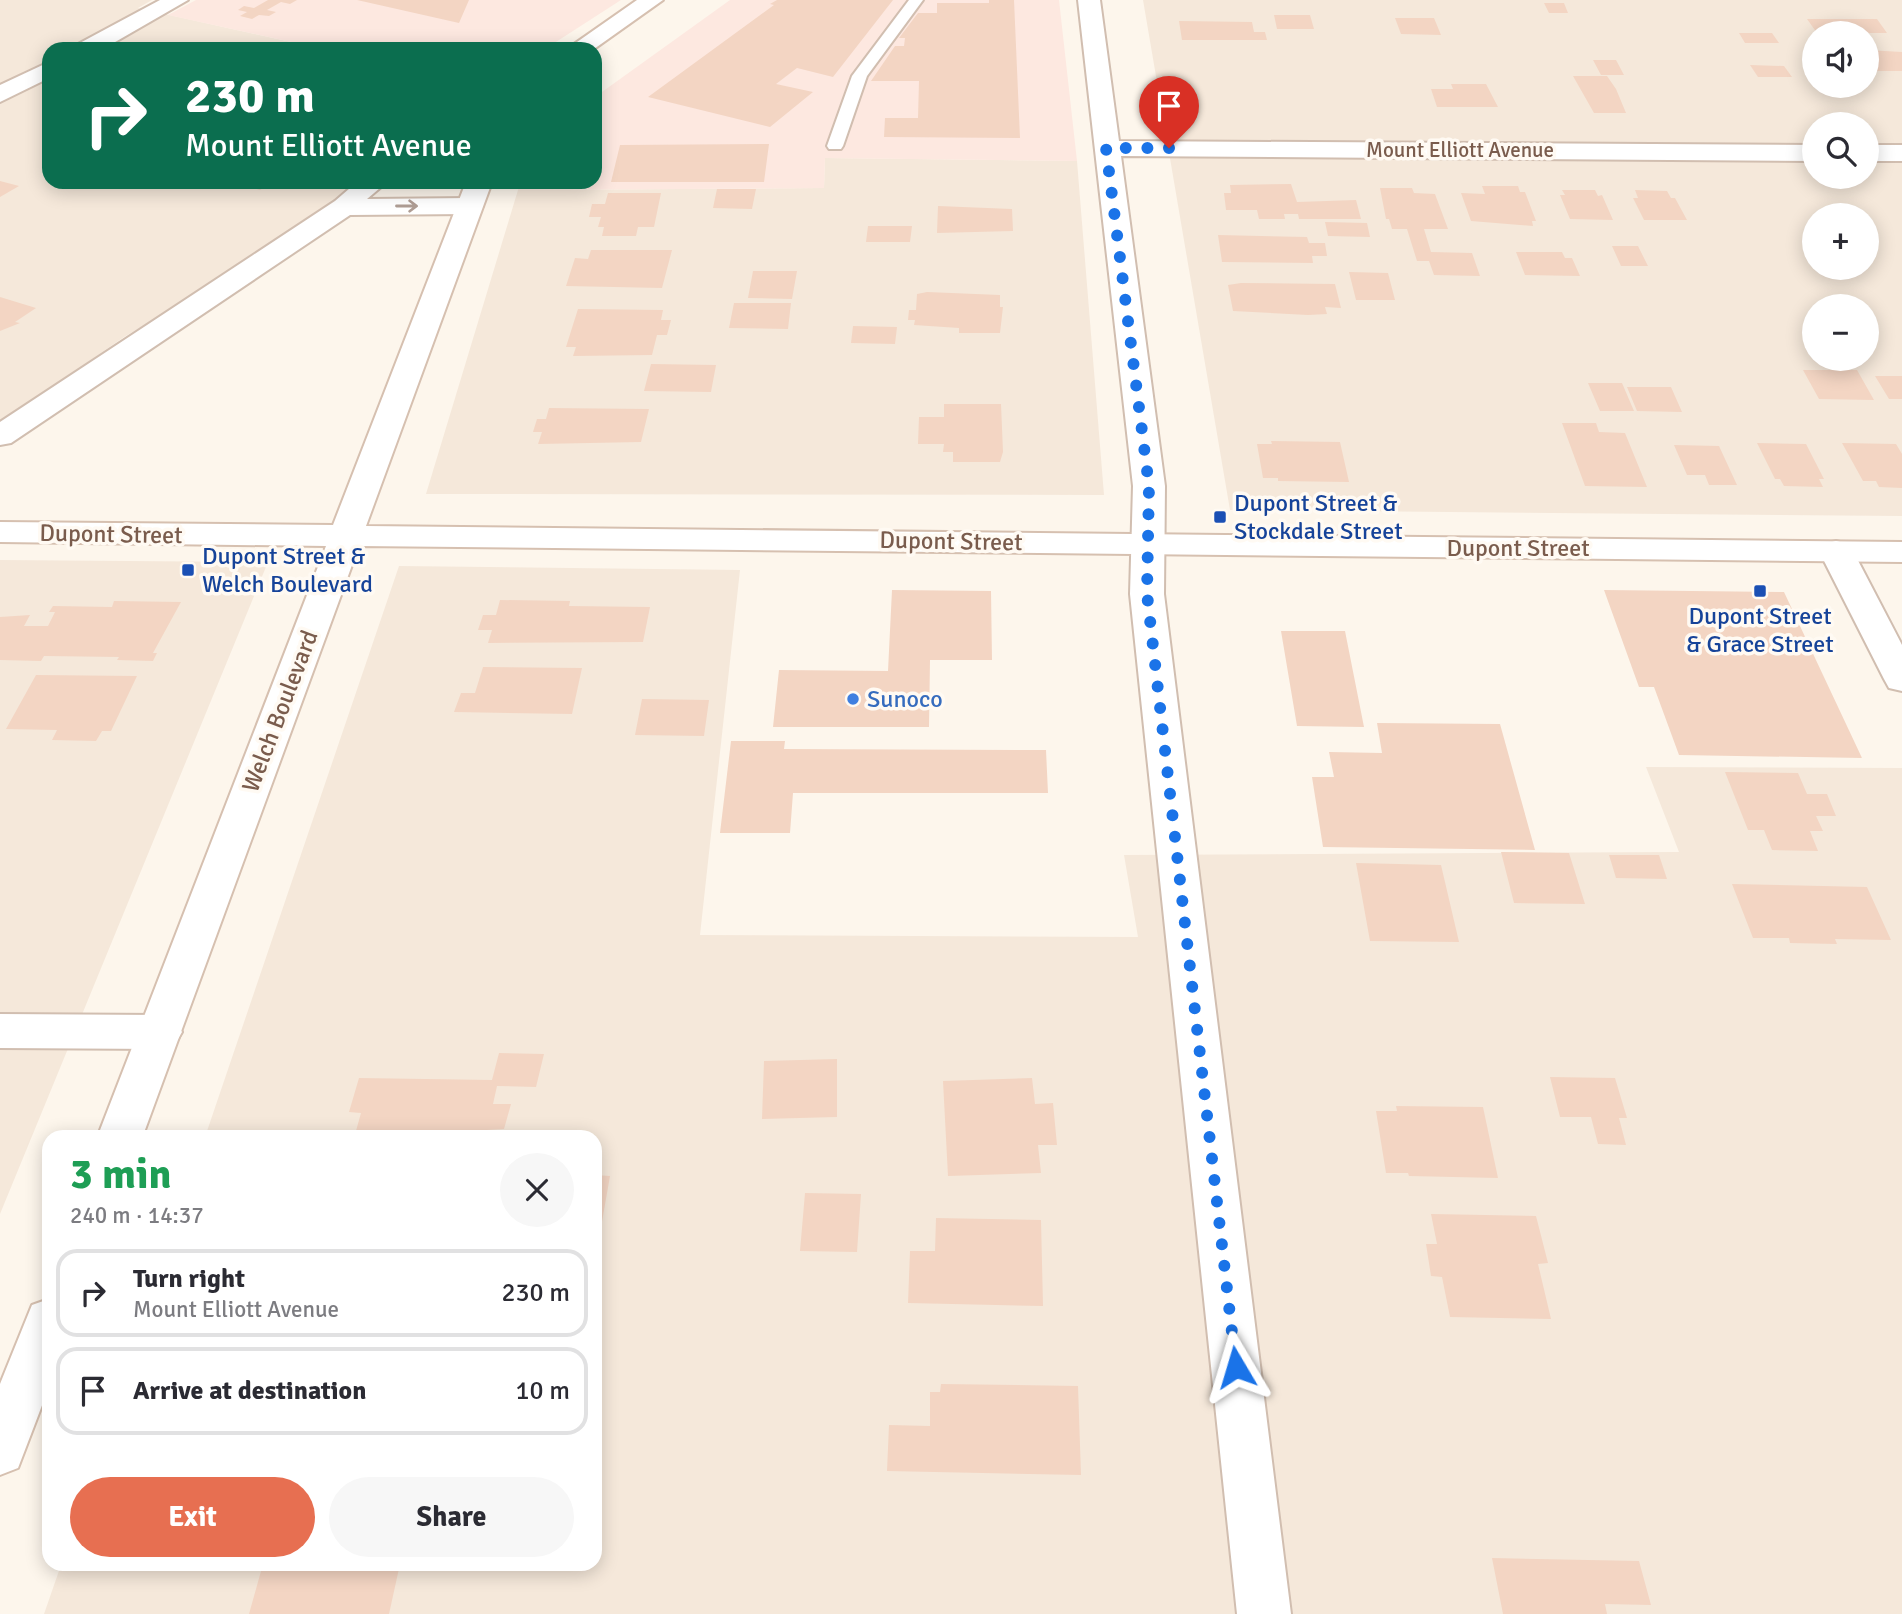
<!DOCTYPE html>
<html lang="en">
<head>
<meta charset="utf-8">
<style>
	body { margin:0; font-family:Signika,sans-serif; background:#f7f7f7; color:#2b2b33; height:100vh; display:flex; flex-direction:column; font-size:26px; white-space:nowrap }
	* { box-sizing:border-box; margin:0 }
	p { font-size:23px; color:#7c7c81 }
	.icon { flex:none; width:38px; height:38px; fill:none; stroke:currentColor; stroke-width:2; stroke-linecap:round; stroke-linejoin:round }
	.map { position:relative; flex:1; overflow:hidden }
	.drawer { position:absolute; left:42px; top:1130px; width:560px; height:441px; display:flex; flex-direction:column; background:#fff; border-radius:21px; box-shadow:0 4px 18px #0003 }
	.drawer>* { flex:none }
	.guide { position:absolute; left:42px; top:42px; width:560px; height:147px; border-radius:21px; box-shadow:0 4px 18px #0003; background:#0b6e4f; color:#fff; overflow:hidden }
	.controls { position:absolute; left:1802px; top:21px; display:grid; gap:14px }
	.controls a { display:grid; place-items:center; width:77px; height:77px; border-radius:50%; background:#fff; box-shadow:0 4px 18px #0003; font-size:35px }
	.pin { position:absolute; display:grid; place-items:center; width:60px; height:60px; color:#fff; margin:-72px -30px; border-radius:50% 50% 50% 0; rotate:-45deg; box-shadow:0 0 7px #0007 }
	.pin .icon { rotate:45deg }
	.me { position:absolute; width:77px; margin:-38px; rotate:353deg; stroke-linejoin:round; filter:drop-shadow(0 0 5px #0008) }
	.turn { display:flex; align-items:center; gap:24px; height:147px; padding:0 28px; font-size:32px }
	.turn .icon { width:91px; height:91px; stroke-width:2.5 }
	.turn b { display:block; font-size:49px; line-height:60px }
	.round { display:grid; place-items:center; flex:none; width:74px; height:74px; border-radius:37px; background:#f7f7f7 }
	.headline { display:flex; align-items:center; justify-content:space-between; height:119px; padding:0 28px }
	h1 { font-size:42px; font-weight:700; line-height:52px; color:#1e9e55 }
	.action { display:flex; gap:14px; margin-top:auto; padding:14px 28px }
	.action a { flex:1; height:80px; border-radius:42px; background:#e76f51; color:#fff; font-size:28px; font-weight:700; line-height:80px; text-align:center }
	.action a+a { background:#f7f7f7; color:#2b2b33 }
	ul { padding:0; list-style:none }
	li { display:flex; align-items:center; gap:21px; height:88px; margin:0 14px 10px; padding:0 14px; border:4px solid #e1e1e2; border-radius:21px }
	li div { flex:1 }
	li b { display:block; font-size:26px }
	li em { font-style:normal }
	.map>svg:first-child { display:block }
	.residential { fill:#f5e8da; fill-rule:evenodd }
	.commercial { fill:#fde8e0 }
	.building { fill:#f3d5c3 }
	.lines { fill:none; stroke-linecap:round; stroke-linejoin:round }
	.lane-casing { stroke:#d1beb0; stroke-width:4 }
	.street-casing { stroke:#d1beb0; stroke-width:4 }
	.secondary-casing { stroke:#d6c0b0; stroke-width:4 }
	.lane { fill:#fff; fill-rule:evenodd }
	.street { fill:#fff; fill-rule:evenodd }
	.secondary { fill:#fff; fill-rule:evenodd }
	.oneway { stroke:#af9d94 }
	.route { stroke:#1a73e8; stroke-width:12; stroke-dasharray:0 21.6 }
	.transit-dot { fill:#1a4fb4; stroke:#fffaf3; stroke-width:2.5 }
	.shop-dot { fill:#3f7fe0; stroke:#fffaf3; stroke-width:2.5 }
	.labels { text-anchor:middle; stroke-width:7; stroke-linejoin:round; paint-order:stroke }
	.far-street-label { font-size:21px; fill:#7a5c4d; stroke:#fffaf3 }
	.transit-label { font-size:24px; fill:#164399; stroke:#fffaf3; text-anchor:start }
	.street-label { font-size:24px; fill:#7a5c4d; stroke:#fffaf3 }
	.shop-label { font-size:24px; fill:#366cbe; stroke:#fffaf3; text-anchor:start }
</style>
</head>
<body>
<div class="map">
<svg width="1902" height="1614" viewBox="0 0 1902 1614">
	<rect width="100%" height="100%" fill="#fdf6ec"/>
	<path class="residential" d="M0,0H152L138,8L323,49H49V182H385L124,337L0,423Z
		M1143,0H1902V516L1230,510ZM1815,33H1867V86H1815ZM1815,124H1867V177H1815ZM1815,215H1867V268H1815ZM1815,306H1867V359H1815Z
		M825,158L1077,161L1104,495L426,494L518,190L824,188Z
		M0,560L268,562L0,1214Z
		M399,566L740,570L700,935L1138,937L1124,855L1679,852L1646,767L1902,768V1614H44L61,1565L595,1564V1138L205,1137Z"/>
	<path class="commercial" d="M196,0H621L545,49H323L168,15Z
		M730,0H1059L1077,161L825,158L824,188L518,190L521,182H595V97Z"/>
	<path class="building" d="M268,0H297L290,4L281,2L267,10L276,12L269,16L259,15L252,19L240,16L247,12L238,10L244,6L254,8Z
		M357,0H469L459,23Z
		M777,0H893L833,77L797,68L776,84L813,92L770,127L648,97L774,5L770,4Z
		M989,0H1014L1020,138L884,137L885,118H918L919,81H871L895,46H904L905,38H899L918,13H937V3H989Z
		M1544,3H1564L1568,13H1549Z
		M1274,15H1310L1314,29H1277Z
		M1395,18H1434L1441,35L1401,34Z
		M1807,19H1877L1887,33H1817Z
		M1179,21L1252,22L1254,32H1265L1267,40H1182Z
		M1739,33H1772L1779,43H1745Z
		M1867,50L1902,52V71H1869Z
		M1593,60H1616L1624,75H1601Z
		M1750,65L1784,66L1792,77H1758Z
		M1573,76H1607L1616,89L1626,113H1594Z
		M1451,84H1486L1498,107H1437L1431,89H1453Z
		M769,144L764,182H611L620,145Z
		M0,181L19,186L0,197Z
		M232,182H272L260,190Z
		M1291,184L1297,202L1356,200L1361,219H1299L1298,214H1284L1285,219H1259L1257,210H1226L1224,193H1231L1230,185Z
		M1482,186H1518L1520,192H1525L1536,221H1532L1533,226L1471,221L1461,193L1485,194Z
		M1380,188H1412L1414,193L1435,194L1448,229H1424L1431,252L1472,253L1480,276L1434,275L1429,261H1417L1407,229H1392L1389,219H1386Z
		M717,189H756L752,209L713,208Z
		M1562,190H1595L1598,196L1602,195L1613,220L1570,219L1560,195H1565Z
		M1635,190L1667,191L1671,198H1675L1687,220H1644L1633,198H1638Z
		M608,193H661L654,227H638L636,236H602L604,227H598L601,217H589L592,204H605Z
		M938,206L1012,209L1013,231L937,233Z
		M1325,222L1367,223L1370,237L1328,236Z
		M868,226H912L910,242H866Z
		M1218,235L1307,237L1309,243H1325L1327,256H1312L1313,263L1222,262Z
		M1612,246H1638L1648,266H1621Z
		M591,250H672L662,288L566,286L575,258L588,259Z
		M1516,252H1562L1565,258H1572L1580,276L1525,275Z
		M753,271H797L792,299L748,298Z
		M1349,272L1388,273L1395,300H1356Z
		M1241,283L1335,284L1341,308L1325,307L1327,314L1308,315L1233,311L1228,285Z
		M927,292L1000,295V307H1003L1000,333H959V328L914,325L915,320H908L909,310H916L917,294Z
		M0,297L36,308L15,322L20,323L0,331Z
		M734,303H791L788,329L729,328Z
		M578,309L663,310L661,320H671L667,335H657L652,355L573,356L576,347H566Z
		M853,326L897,327L895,344L851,343Z
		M651,364L716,365L711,392L644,391Z
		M1803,370H1857L1874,400L1819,399Z
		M1875,376H1902V399H1889Z
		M1588,383H1622L1634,411H1600Z
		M1627,387H1671L1682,412L1637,411Z
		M944,404H1001L1003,452L1000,462H953V452H943L944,444H918L919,417H944Z
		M549,408L649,409L641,442L538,444L542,432H533L537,419H546Z
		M1562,423H1596L1599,432L1625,433L1647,487L1585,486Z
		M1271,441L1340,442L1349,482L1278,481V478H1263L1257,444H1272Z
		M1757,443L1806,444L1824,479H1819L1823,487L1784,486L1780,479H1775Z
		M1842,443L1896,444L1902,454V488L1879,487L1876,481H1863Z
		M1674,445L1719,446L1737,485H1709L1705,475H1687Z
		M892,590L991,591L992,660H930L929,727H773L779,670L888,671Z
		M1604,590L1784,592L1862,758L1679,755L1654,687H1639Z
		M500,600L570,601L569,606L650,607L643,642L488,643L492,630H478L483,615H496Z
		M114,601L181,602L153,653H157L153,661L117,660L119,657L44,656L41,661L0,660V617L30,615L24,626H48L55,612H49L53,606L112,607Z
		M1281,631H1345L1364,727L1297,726Z
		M483,667L582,668L572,714L454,712L461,693H475Z
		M36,675L137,676L111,731H102L96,741L52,740L57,730L6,729Z
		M642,699L709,700L704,736L635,735Z
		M1377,723L1500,724L1535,850L1323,847L1312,777H1334L1329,752L1382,753Z
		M731,741H785L784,749L1046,750L1048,793H793L790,833H720Z
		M1725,772L1798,773L1807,794H1827L1836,816H1816L1823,831H1810L1818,851L1772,850L1764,830H1748Z
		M1501,852L1569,853L1585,904L1514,903Z
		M1609,855H1659L1667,879L1616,878Z
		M1356,863L1441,865L1459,942L1370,941Z
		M1732,884L1867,887L1891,940L1835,939L1837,944L1790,943L1789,938H1753Z
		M499,1053L544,1054L536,1087L497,1086L493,1104H511L504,1129L487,1130L485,1138H354L361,1113L349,1112L359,1078L492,1080Z
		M837,1059V1117L762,1119L764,1061Z
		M1550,1077L1615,1078L1627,1118H1619L1626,1145L1598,1144L1591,1117H1560Z
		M1032,1078L1035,1104L1053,1103L1057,1145H1038L1041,1173L948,1176L943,1081Z
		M1396,1106L1483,1107L1498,1178L1409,1176L1408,1173H1386L1376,1111H1397Z
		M595,1175L610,1176L600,1233L595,1232Z
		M805,1193L861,1194L857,1252L800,1251Z
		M1431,1214L1536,1216L1548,1263L1538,1264L1551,1319L1450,1317L1442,1277L1431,1276L1426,1244H1437Z
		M936,1218L1041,1220L1043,1306L908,1303L910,1251H935Z
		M941,1384L1078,1386L1081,1475L887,1471L889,1425L930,1426V1392H940Z
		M1492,1558L1639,1561L1651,1605L1605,1604L1607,1614H1503Z
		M263,1564H400L389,1614H249Z"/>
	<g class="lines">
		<defs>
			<path id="lane" d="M909,0H923L867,76L843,146L841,149H829L827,146L852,76Z"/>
			<path id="street" d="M160,0H188L103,49H74L78,44Z
				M1078,0H1100L1119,141L1815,145V161L1121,156L1165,486L1164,594L1291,1614H1237L1130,594L1133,486Z
				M49,62V78L0,102V85Z
				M1867,145H1902V161H1867Z
				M357,182H387L367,199L470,198L479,200L483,206L479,212L470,214L350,215L11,443L0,445V422L335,201Z
				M1836,541L1848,544L1853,551L1902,645V691L1889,688L1884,679L1819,551L1824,544Z
				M0,1014L160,1015L175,1020L182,1032L175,1044L160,1049L0,1048Z"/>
			<path id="secondary" d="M637,0H663L594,49H567Z
				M466,182H492L366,526L1902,542V562L359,546L142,1138H97L326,546L0,542V522L333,525Z
				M49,1299V1387L18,1468L0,1475V1384L32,1305Z"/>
		</defs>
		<use href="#lane" class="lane-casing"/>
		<use href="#street" class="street-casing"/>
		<use href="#secondary" class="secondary-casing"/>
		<use href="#lane" class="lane"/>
		<use href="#street" class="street"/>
		<use href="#secondary" class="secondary"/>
	</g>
	<defs><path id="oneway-shaft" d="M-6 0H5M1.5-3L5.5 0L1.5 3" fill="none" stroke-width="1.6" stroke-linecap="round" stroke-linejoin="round" transform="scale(1.75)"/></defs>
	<use class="oneway" href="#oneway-shaft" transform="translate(407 206)"/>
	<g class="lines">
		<path class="route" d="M1169,148H1106L1149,486L1147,594L1236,1367"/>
	</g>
	<g class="transit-dot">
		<rect x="1213" y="510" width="14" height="14" rx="3.5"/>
		<rect x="181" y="563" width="14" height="14" rx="3.5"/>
		<rect x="1753" y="584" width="14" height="14" rx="3.5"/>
	</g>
	<circle class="shop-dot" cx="853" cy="699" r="7"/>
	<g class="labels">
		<g class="far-street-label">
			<text x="1460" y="157">Mount Elliott Avenue</text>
		</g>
		<g class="transit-label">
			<text x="1234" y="511">Dupont Street &amp;<tspan x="1234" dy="28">Stockdale Street</tspan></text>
			<text x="202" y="564">Dupont Street &amp;<tspan x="202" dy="28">Welch Boulevard</tspan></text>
			<text x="1760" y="624" text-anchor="middle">Dupont Street<tspan x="1760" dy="28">&amp; Grace Street</tspan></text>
		</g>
		<g class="street-label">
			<text transform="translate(111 534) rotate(1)" y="8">Dupont Street</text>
			<text transform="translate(951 541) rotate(1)" y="8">Dupont Street</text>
			<text x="1518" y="556">Dupont Street</text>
			<text transform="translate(280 711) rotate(-69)" y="8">Welch Boulevard</text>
		</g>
		<g class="shop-label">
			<text x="867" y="707">Sunoco</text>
		</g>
	</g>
</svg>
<div class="controls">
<a><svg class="icon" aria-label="sound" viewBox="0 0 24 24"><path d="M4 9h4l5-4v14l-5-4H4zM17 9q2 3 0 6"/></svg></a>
<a><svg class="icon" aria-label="search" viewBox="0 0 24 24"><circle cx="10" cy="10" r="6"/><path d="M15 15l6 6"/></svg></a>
<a>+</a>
<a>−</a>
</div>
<div class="pin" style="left:1169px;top:148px;background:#d93025"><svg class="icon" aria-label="arrive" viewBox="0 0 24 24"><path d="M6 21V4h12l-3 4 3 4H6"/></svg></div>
<svg class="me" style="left:1236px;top:1367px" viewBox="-20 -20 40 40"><path d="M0-17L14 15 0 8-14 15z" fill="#1a73e8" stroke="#fff" stroke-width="4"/></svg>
<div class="guide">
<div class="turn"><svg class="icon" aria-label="right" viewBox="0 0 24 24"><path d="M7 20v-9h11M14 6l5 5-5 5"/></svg><div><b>230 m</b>Mount Elliott Avenue</div></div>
</div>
<section class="drawer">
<div class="headline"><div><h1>3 min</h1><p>240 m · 14:37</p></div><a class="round"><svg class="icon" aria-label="close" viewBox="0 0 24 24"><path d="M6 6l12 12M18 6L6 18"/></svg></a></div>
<ul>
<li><svg class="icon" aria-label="right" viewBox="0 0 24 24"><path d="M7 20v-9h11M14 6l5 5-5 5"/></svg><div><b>Turn right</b><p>Mount Elliott Avenue</p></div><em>230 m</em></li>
<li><svg class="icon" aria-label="arrive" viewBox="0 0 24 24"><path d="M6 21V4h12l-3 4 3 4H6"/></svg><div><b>Arrive at destination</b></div><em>10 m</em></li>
</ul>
<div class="action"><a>Exit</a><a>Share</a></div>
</section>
</div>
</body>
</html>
